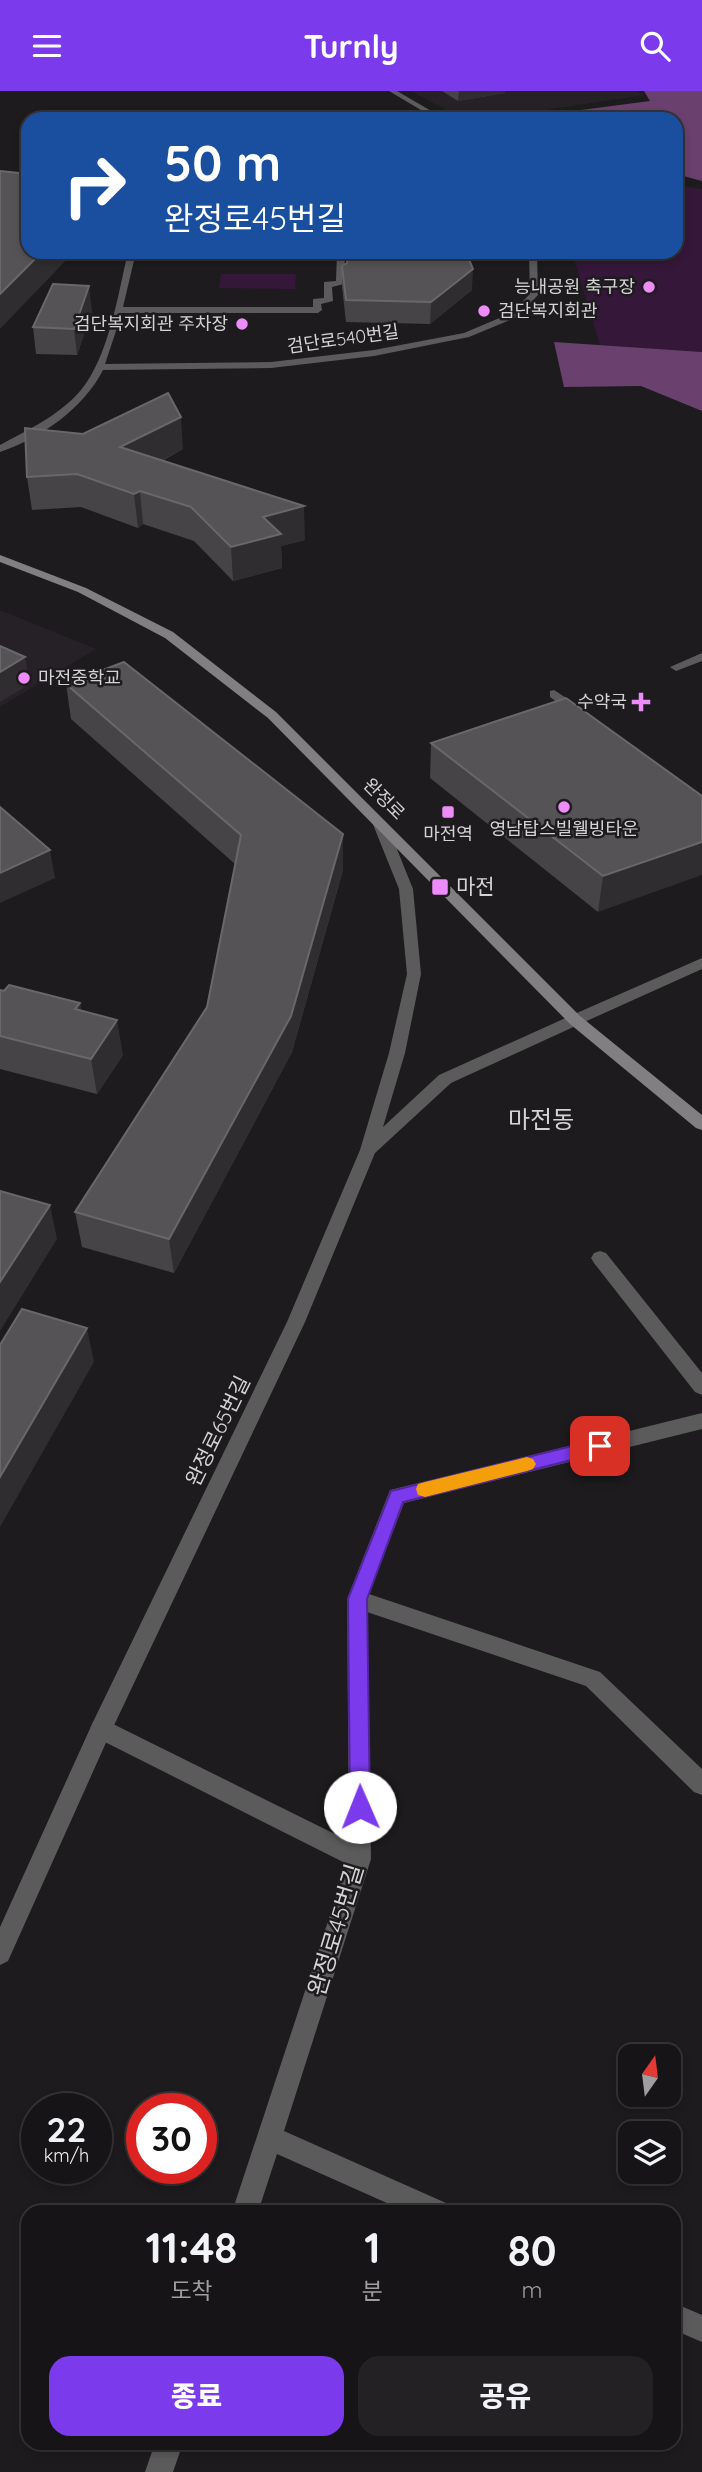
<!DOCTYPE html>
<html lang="ko">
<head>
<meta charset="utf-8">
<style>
	body { margin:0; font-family:Quicksand,"Noto Sans KR",sans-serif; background:#232123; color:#f1f3f6; height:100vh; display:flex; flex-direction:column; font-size:26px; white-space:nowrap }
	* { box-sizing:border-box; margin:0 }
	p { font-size:23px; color:#9e9ea1 }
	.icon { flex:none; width:38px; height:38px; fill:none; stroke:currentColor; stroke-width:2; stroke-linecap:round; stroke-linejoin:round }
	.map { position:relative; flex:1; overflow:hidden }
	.sheet { position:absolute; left:21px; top:2114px; width:660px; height:245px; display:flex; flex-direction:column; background:#161416; border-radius:21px; box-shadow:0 4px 10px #0003,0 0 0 2px #353335 }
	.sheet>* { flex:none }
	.banner { position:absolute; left:21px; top:21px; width:662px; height:147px; border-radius:21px; box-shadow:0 4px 10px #0003,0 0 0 2px #353335; background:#1a4fa0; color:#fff; overflow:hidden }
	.needle { width:46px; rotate:14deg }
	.controls { position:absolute; left:618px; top:1953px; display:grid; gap:14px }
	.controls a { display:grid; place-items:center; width:63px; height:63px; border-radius:14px; background:#161416; box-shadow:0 4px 10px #0003,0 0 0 2px #353335; font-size:35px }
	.speed { position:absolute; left:21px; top:2002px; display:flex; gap:14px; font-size:35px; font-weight:700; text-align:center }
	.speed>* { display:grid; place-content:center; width:91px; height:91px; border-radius:50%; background:#161416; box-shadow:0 4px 10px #0003,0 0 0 2px #353335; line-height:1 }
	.speed small { font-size:18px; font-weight:400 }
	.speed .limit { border:10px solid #d22; background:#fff; color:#111 }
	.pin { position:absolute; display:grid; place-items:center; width:60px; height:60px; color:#fff; margin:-30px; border-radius:14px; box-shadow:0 4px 10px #0006 }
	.me { position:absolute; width:77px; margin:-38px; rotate:359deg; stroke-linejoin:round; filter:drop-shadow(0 0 5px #0008) }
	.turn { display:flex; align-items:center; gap:24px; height:147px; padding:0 28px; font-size:32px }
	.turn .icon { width:91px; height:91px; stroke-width:2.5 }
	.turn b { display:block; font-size:49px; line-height:60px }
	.eta { display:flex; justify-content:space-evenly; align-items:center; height:119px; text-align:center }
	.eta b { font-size:42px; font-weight:800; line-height:49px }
	.action { display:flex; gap:14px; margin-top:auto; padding:14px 28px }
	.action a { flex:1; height:80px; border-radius:21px; background:#7c3aed; color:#fff; font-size:28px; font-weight:800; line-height:80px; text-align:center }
	.action a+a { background:#232123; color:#f1f3f6 }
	header { display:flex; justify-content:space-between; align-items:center; height:91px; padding:0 28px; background:#7c3aed; color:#fff; font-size:32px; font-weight:800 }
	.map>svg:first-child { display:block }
	.built { fill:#262027 }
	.green { fill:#351739 }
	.forest { fill:#69406e }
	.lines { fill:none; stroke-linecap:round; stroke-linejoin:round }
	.minor { fill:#5c5b5c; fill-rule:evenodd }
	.tertiary { fill:#5c5b5c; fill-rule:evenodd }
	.secondary { fill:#817f81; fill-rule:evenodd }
	.wall { fill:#464447 }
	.shaded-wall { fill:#2f2d30 }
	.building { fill:#555356; stroke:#69676a; stroke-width:2 }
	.route { fill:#7c3aed; stroke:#51269a; stroke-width:2 }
	.slow { fill:#f59e0b }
	.poi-dot { fill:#ed8cf9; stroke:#1d1b1d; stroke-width:2.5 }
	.labels { text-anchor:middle; stroke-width:5; stroke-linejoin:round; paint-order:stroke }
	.far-poi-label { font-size:18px; fill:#d4d2d4; stroke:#1d1b1d; text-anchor:end }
	.far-street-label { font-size:18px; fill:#d4d2d4; stroke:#1d1b1d }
	.poi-label { font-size:21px; fill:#d4d2d4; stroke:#1d1b1d; text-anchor:start }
	.street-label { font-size:21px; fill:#d4d2d4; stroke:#1d1b1d }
	.quarter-label { font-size:24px; fill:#d4d2d4; stroke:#1d1b1d }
	.near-street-label { font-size:24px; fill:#d4d2d4; stroke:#1d1b1d }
</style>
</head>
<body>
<header><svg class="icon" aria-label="menu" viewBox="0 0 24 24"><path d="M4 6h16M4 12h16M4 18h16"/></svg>Turnly<svg class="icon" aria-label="search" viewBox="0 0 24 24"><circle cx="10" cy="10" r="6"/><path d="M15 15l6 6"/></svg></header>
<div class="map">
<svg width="702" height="2381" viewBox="0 0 702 2381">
	<rect width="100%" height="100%" fill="#1d1b1d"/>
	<path class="built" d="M411,0H636L644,4L487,28H462Z
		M0,519L96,558L0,616Z"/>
	<path class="green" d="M676,94L702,98V261L600,254L572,161H676Z
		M159,161H290V166L158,165Z
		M221,183H296L295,198L219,197Z"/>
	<path class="forest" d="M644,0H702V90L676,83V28H512L650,10Z
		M554,251L702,261V320L641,295L564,296Z"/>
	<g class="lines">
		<path class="minor" d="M389,0H397L445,28H436Z
			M128,161H136L123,216H313V208L324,207V191L336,190L337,161H345L344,193L332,196L333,210L321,213L322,219L318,222H122L105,273L271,271L374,259L464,242L511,222L530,203L529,161H537L538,204L517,226L469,246L374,265L271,277L103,279C84,317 40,348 0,361V354C28,339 60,324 81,299C109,265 118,203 128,161Z
			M702,562V570L676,580L670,576Z
			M554,599L583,618V624H575L550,606V600Z
			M702,867V878L580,933L575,934L567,929L570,925Z
			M600,1160L606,1162L702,1282V1304L695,1301L594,1172L591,1167L594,1162Z
			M702,1322V1338L404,1412L369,1503L600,1581L702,1678V1704L694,1701L586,1595L367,1521L371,1768L284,2040L446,2112L450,2121H407L277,2063L258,2121H232L347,1773L93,1645L90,1638L93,1631L101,1628L109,1631L349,1750L347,1508L390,1399Z
			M674,2212L702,2224V2251L674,2239Z
			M155,2352H183L173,2381H145Z"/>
		<path class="tertiary" d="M379,727L386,731L413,798L421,883L405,962L383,1036L439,984L570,925L575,924L583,929L580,933L451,992L375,1062L305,1231L109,1645L8,1870L0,1874V1836L93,1631L287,1231L360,1059L389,962L407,883L399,798L372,731Z"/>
		<path class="secondary" d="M0,464L86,497L173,541L276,621L580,925L702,1024V1039L696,1037L570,933L268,627L165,547L78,501L0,471Z"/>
	</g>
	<path class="wall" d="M442,0H505V2L458,10Z
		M342,175L472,199L430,233L346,231L342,196Z
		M92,220L77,264L36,263L33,236Z
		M183,358L162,370L305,449L281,455L282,477L233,490L194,450L143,433L138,437L81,416L32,419L27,386Z
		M66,593L343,779L292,961L174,1182L82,1156L75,1121L207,916L235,773L71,628Z
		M431,652L702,705L598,821L430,687Z
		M0,899L80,912L81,920L123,964L97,1003L0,978Z"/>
	<path class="shaded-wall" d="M459,0H505V2L458,10Z
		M42,161H74L0,238V203Z
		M473,178L472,199L430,233L431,211Z
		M89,195L92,220L77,264L74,238Z
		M181,326L183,358L124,389L120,356Z
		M140,400L143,433L138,437L134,403Z
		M304,415L305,449L281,455L282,477L233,490L231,456L263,426Z
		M25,566L30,593L0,611V581Z
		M343,743V779L292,961L174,1182L169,1148Z
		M702,751V784L598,821L603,785Z
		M50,759L55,787L0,812V782Z
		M80,912L86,947L75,918Z
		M117,929L123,964L97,1003L91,968Z
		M50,1114L57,1148L0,1240V1191Z
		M87,1237L94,1271L0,1436V1386Z"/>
	<path class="building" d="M0,80L28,83V161H42L0,203Z
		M347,161H466L473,178L431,211L346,209L342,175L347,172Z
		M53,193L89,195L74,238L33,236Z
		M168,302L181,326L120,356L304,415L263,426L281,443L231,456L191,416L140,400L134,403L77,383L27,386L25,337L83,343Z
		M0,555L25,566L0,581Z
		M124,571L343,743L291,925L169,1148L75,1121L207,916L241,744L66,593Z
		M566,607L702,705V751L603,785L431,652Z
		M0,716L50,759L0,782Z
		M9,894L80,912L75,918L117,929L91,968L0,945V899L4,900Z
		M0,1100L50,1114L0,1191Z
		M22,1218L87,1237L0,1386V1254Z"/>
	<path class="route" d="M600,1348L606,1350L609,1355L606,1360L600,1362L403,1411L367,1508L370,1716L367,1723L360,1726L353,1723L350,1716L348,1508L391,1400Z"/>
	<path class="slow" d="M527,1366L533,1368L536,1373L533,1378L527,1380L425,1406L418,1404L416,1398L418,1393L425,1391Z"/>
	<g class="poi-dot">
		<circle cx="649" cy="196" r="7"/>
		<circle cx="484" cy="220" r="7"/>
		<circle cx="242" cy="233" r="7"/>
		<circle cx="24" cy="587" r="7"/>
		<path d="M637.5 600.5h7v7h7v7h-7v7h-7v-7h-7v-7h7z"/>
		<circle cx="564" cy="716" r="7"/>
		<rect x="441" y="714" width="14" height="14" rx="3.5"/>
		<rect x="431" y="787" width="18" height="18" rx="3.5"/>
	</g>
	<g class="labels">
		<g class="far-poi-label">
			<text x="635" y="202">능내공원 축구장</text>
			<text x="498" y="226" text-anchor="start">검단복지회관</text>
			<text x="228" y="239">검단복지회관 주차장</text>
			<text x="38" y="593" text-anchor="start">마전중학교</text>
			<text x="627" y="617">수약국</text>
			<text x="564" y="744" text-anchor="middle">영남탑스빌웰빙타운</text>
			<text x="448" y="749" text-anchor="middle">마전역</text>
		</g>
		<g class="far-street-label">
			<text transform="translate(343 248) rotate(-8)" y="6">검단로540번길</text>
			<text transform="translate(384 708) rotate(45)" y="6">완정로</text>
		</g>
		<g class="poi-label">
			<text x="456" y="803">마전</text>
		</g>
		<g class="street-label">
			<text transform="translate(218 1340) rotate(-64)" y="7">완정로65번길</text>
		</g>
		<g class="quarter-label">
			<text x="541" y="1037">마전동</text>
		</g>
		<g class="near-street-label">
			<text transform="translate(336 1839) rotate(-73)" y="8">완정로45번길</text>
		</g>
	</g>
</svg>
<div class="controls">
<a><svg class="needle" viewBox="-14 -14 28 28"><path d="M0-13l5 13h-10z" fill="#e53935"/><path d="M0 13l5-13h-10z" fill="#9e9ea1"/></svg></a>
<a><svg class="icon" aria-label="layers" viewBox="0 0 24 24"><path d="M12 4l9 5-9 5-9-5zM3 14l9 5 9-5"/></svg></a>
</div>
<div class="speed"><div>22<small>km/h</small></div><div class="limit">30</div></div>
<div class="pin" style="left:600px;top:1355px;background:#d93025"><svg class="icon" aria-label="arrive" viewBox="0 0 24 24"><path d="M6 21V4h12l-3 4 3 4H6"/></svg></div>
<svg class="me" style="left:360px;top:1716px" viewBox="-20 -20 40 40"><circle r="19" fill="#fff"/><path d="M0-13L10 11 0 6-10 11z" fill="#7c3aed"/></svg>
<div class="banner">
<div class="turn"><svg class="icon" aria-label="right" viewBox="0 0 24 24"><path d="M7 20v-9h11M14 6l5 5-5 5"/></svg><div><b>50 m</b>완정로45번길</div></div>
</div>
<section class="sheet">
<div class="eta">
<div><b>11:48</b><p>도착</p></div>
<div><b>1</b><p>분</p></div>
<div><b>80</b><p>m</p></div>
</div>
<div class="action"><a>종료</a><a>공유</a></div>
</section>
</div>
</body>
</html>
